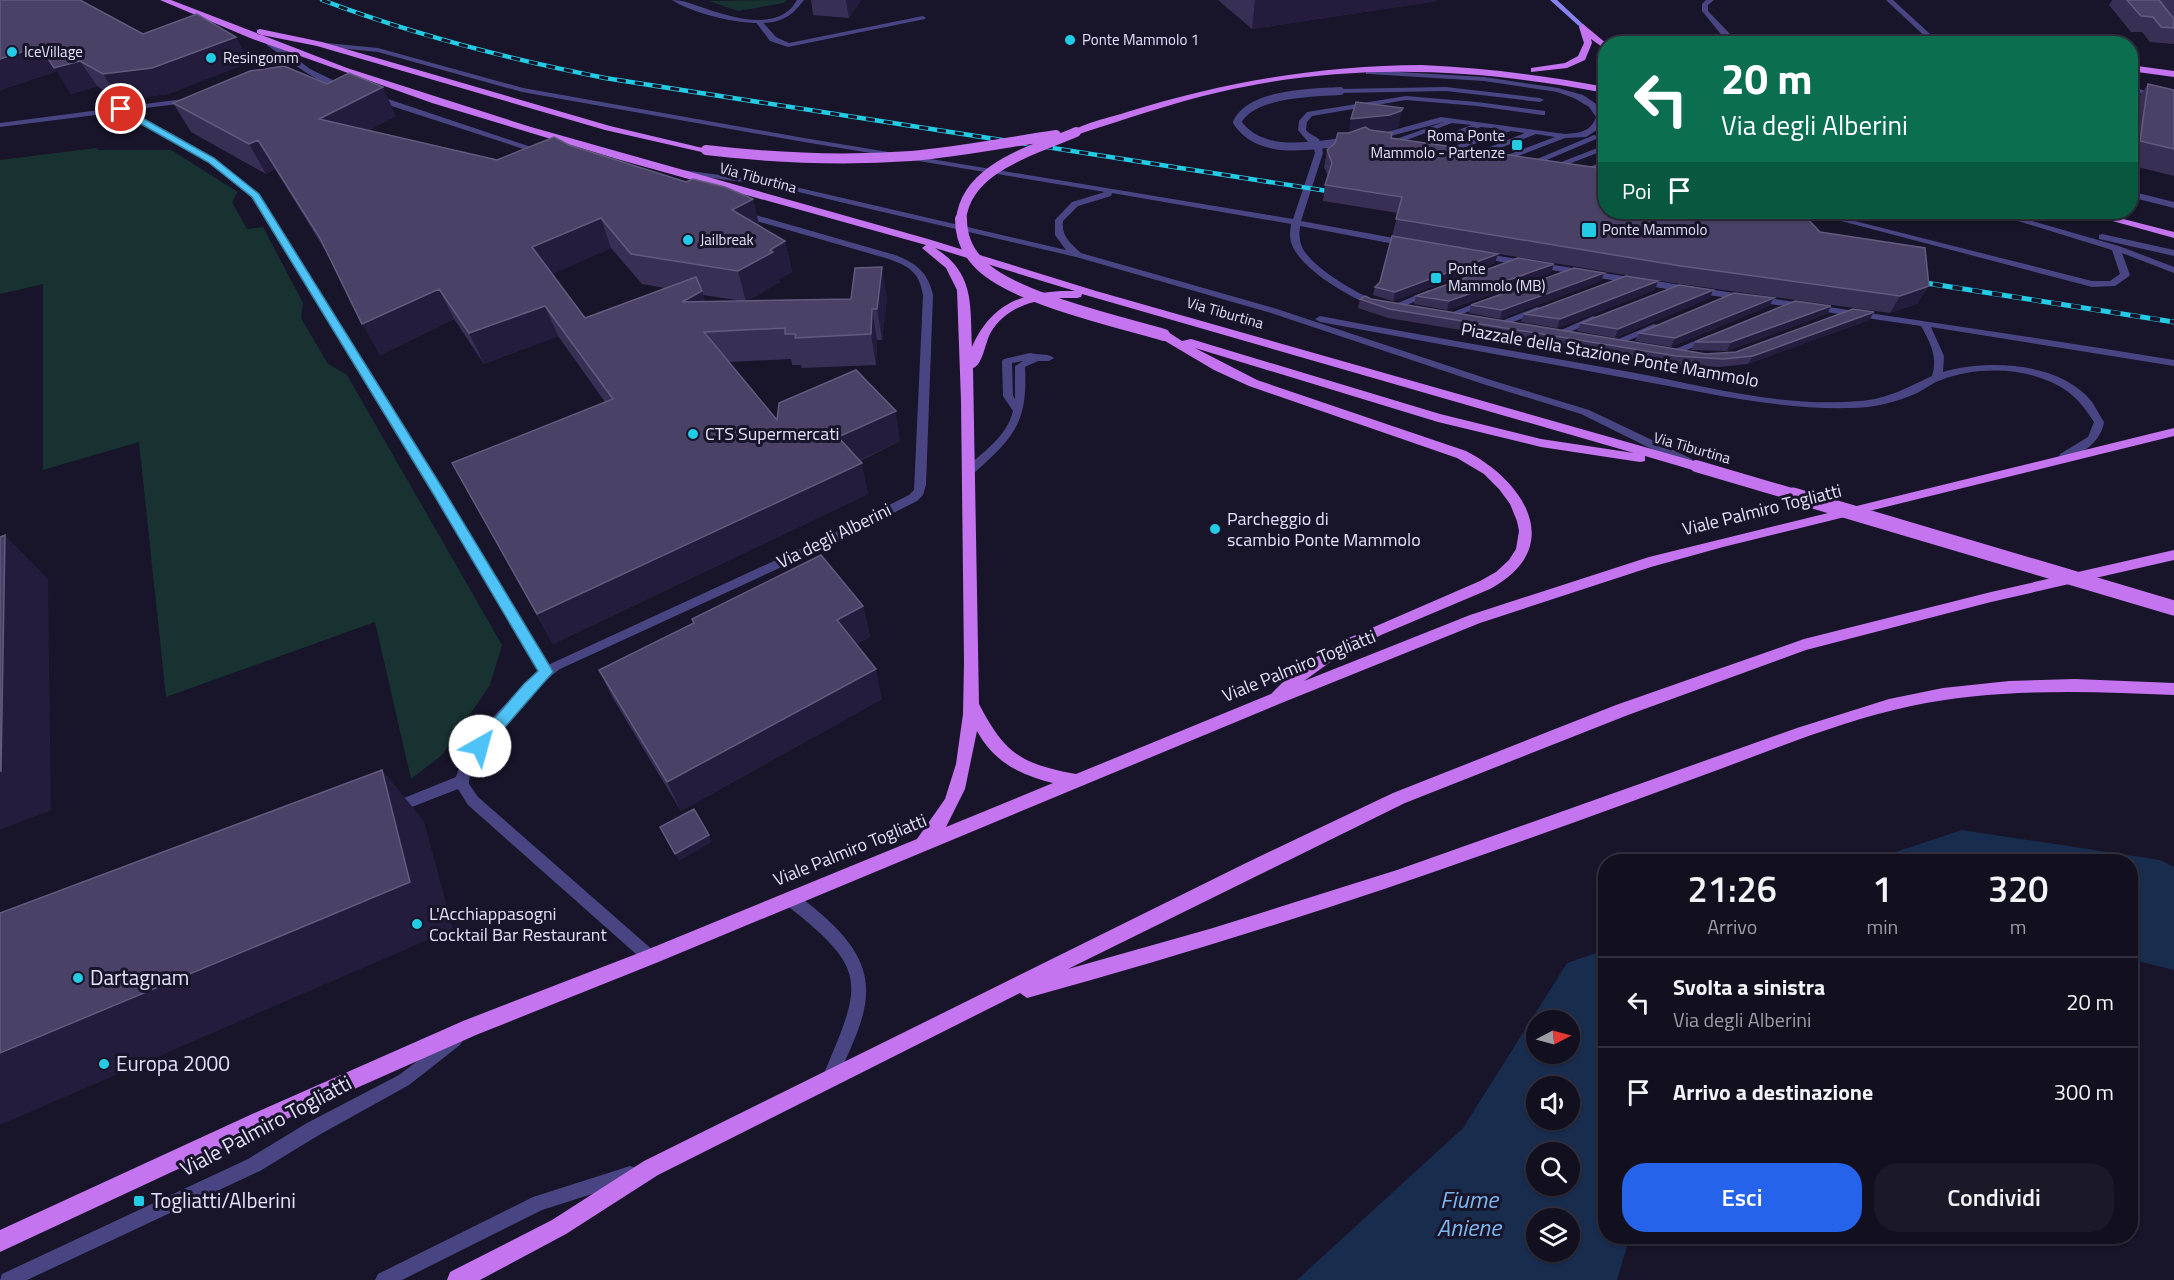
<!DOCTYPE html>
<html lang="it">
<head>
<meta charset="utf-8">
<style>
	body { margin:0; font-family:"Titillium Web",sans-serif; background:#1b1828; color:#f1f3f6; height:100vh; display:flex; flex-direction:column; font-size:22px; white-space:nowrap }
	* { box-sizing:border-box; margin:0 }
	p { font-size:20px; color:#9c9ca4 }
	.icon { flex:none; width:33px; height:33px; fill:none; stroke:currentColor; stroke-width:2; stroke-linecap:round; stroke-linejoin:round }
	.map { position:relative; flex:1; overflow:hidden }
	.panel { position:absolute; left:1598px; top:854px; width:540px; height:390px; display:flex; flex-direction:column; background:#120f1f; border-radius:24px; box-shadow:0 2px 4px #0004,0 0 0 2px #312f3d }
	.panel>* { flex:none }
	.top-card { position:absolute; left:1598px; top:36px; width:540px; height:183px; border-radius:24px; box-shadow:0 2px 4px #0004,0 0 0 2px #312f3d; background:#0b6e4f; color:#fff; overflow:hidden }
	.needle { width:39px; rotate:84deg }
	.buttons { position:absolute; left:1526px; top:1010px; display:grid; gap:12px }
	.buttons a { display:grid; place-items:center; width:54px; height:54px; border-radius:50%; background:#120f1f; box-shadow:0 2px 4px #0004,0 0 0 2px #312f3d; font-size:30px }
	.pin { position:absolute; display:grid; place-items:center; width:51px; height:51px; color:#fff; margin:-26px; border:3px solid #fff; border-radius:50%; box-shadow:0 2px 6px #0007 }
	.me { position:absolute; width:66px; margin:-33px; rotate:38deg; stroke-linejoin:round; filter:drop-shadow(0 0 4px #0008) }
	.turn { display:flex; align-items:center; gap:21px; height:126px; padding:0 24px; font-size:27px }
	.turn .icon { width:78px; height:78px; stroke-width:2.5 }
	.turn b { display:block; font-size:42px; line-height:51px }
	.then { display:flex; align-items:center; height:57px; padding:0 24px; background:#0003; gap:12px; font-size:22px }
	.eta { display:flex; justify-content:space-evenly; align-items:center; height:102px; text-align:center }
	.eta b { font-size:36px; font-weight:600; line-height:42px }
	.primary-button { display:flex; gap:12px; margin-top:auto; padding:12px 24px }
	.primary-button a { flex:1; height:69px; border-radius:24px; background:#2563eb; color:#fff; font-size:24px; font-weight:600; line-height:69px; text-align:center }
	.primary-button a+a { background:#1b1828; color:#f1f3f6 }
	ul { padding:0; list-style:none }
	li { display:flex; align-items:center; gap:18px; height:90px; padding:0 24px; border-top:2px solid #312f3d }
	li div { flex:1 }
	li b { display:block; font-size:22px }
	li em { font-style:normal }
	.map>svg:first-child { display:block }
	.green { fill:#183232 }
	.water { fill:#182c4e; fill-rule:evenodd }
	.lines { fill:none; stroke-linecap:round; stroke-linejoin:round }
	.lane { fill:#494582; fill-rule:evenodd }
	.street { fill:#494582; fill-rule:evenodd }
	.secondary { fill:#8883f0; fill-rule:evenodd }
	.primary { fill:#c474ee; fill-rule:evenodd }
	.rail-far1-casing { stroke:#23cce4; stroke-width:4.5 }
	.rail-casing { stroke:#23cce4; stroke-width:5 }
	.rail-far1 { stroke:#181429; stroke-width:3; stroke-dasharray:9; stroke-linecap:butt }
	.rail { stroke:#181429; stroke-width:4; stroke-dasharray:10; stroke-linecap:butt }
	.lane-bridge { stroke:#494582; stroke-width:8 }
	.primary-bridge-far2 { stroke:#c474ee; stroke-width:10 }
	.primary-bridge-far1 { stroke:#c474ee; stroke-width:12 }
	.primary-bridge { stroke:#c474ee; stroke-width:15 }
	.wall { fill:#382f55; fill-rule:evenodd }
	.shaded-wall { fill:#231c3c }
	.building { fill:#4a4266; stroke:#625b7e; stroke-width:1.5 }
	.route { fill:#4fc3f7; stroke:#337fa1; stroke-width:1.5 }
	.poi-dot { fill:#23cce4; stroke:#181429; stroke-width:2 }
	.labels { text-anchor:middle; stroke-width:6; stroke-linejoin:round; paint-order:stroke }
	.far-poi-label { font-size:15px; fill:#e4e0fb; stroke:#181429; text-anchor:start }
	.far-street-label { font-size:15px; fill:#e4e0fb; stroke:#181429 }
	.street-label { font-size:18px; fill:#e4e0fb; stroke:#181429 }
	.poi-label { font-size:18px; fill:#e4e0fb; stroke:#181429; text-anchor:start }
	.near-poi-label { font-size:21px; fill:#e4e0fb; stroke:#181429; text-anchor:start }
	.near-street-label { font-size:21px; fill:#e4e0fb; stroke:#181429 }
	.near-water-label { font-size:24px; font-style:italic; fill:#7bb6ef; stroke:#181429 }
</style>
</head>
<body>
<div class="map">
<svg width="2174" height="1280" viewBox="0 0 2174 1280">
	<rect width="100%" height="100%" fill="#181429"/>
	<path class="green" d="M787,0L784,3L738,11L709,1Z
		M96,148L99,150H171L238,192L232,202L247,229L263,227L303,303L301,318L328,364L347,375L502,645L490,685L442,755L411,779L375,622L166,697L139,442L43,470V284L0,294V160Z"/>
	<path class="water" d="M1962,830L2160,860L2174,867V970L2130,959V861H1869Z
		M1605,950V1236H1630L1617,1280H1297L1463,1128L1567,963ZM1536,1020H1569V1053H1536ZM1536,1086H1569V1119H1536ZM1536,1152H1569V1185H1536ZM1536,1218H1569V1251H1536Z"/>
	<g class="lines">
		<path class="lane" d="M1706,0H1714L1708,5V11L1730,34V38H1724L1702,11V4Z
			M923,16L926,18L925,19L788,47L770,41L755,21L761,20L776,37L789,43Z
			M316,42L378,48L523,88L798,137L1293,219L1315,153L1314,149L1298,130L1299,121L1307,112L1406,96L1477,102L1545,111V115H1542L1477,106L1406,100L1312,116L1307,122L1306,130C1310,135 1316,136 1320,140L1317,142L1322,148L1323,153L1301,221L1405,240L1409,243L1405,246L1300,226C1299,234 1299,241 1303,249C1313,268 1360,296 1380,302L1382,304L1377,307C1353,300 1304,271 1293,247C1289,240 1290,233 1291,224L1112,193L1111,196L1078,206L1063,221C1061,236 1070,243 1081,253L1277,309L1494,381L1589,410L1692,459L1693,462L1688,466L1684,465L1581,414L1486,385L1271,313L1076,257L840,202L774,186L682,174L678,172L682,170L774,182L1066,250L1055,235V220L1072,202L1105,192L798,141L522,92L378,52L319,46H316Z
			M1366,70L1484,77L1558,88L1583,95L1595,103L1604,117L1600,128L1586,137L1565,138L1500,163L1496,161L1497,159L1555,137L1536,134L1472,159L1465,157L1525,133L1511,131L1446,154L1439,152L1500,129L1481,127L1420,150L1413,148L1471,125L1452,123L1388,147H1385V143L1444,122L1379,139H1376V135L1441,117L1565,134C1579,133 1591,132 1596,117L1589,107L1574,98L1557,92L1484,81L1369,74H1366Z
			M2130,86L2174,100V104L2130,90Z
			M1446,87L1540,98L1544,100L1540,102L1446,91L1340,93L1336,91L1340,89Z
			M1594,135L1601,137L1530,167L1523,165Z
			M1605,145V150L1553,170L1546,168Z
			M1605,161V166L1580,174L1576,172Z
			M2130,191L2174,202V208L2130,197Z
			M1807,212H1819L2092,281H2110L2120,274L2112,250L1989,212H2001L2119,246L2174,267V273L2122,253L2130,275L2128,277L2115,286L2092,287Z
			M2102,234L2174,250V256L2099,239V235Z
			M1481,253C1712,292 1943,322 2174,360V366L1931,327L1944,356L1943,372C1988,359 2060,362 2092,402C2096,408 2100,416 2104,422C2101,442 2082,454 2064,461L2059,457L2060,454L2088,437L2094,422C2086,410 2079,400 2067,391C2033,367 1979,365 1941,380C1932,383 1925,389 1917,393C1897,402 1873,408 1851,408C1776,410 1704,392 1631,379C1540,362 1449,346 1358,329L1320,322L1315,319L1320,316C1423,336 1527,353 1630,372C1705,386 1783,408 1860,401C1888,399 1908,387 1932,376C1938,357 1930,342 1921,326L1654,287L1478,258V254Z
			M1429,290L1432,291V295L1396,309L1393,310L1388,307Z
			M1486,299L1491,302L1489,304L1451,318H1445L1443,316Z
			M1537,307L1540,308V312L1502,326L1499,327L1494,324Z
			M1593,316L1596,317V321L1560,336H1554L1552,334Z
			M1654,324L1657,325V329L1617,345L1614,346L1609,343Z
			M1709,335L1714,338L1712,340L1674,355H1668L1666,353Z
			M1030,353C1037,355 1049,353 1054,358L1049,361H1038L1025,367C1028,423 1014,437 974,473H966L965,470L966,467C984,452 1007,436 1013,411L1003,396L1002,361L1004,359ZM1023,361L1015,366V399L1013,396L1012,363Z
			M455,1032L460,1035L463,1040L460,1045L409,1085L319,1135L260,1171L27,1280H0L2,1274L248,1159L307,1123L399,1075Z
			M630,1166L636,1168L638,1174L636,1180L542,1210L402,1280H375L378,1274L533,1197Z"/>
		<path class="street" d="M672,0C684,0 695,5 707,9C730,17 767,28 788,11C792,8 795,3 797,0H804C797,9 791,16 780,20C755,30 693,14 672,0Z
			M1886,0H1893L1941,44H1933Z
			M267,41H273L310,69L347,87C332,95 281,55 267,45Z
			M373,96H379L546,152L539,154L373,100Z
			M191,98H194V102L129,110L214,158L258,194L443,489L548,665L826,537L909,495L914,490L923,295C919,272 910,267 889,259L739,216V212H745L895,255C916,263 928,272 933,295L926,485L923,495L917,501L834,543L560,669C535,688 468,752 469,784L478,797L655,952L657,957L655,962L650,964L645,962L468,805L458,789L394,814L389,812L387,808L389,804L456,777C467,738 510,698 540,672L435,494L252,198L208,162L120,112L0,127V123Z
			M790,893C805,898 820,913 831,923C890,979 863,1020 835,1083L830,1086L825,1083L822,1078C862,983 871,971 785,904L783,899L785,894Z"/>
		<path class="secondary" d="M1550,0H1557L1585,26V28H1581Z"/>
		<path class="primary" d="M160,0H171L347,68L531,127L928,239L1096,291L1701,463L1703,466L1696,471L1645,456V461L1640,462L1541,447L1438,422L1195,348L1257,380L1466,451C1526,482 1566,548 1490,589L1381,635L1329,663L1304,681L1470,615L1649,557L2174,428V436L1723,547L1651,567L1480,623L1279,704L656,963L476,1035L264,1129L0,1252V1230L250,1115L463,1021L644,951L917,839L945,799L956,764L963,714L964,662L961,401L957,290L946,268L922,248L926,245L617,159L432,103L250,38ZM935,248L1075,291C1028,290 992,301 972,347C970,305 975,273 935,248ZM1082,294L1634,453L1541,439L1440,414L1191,339L1182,341L1168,332H1160V338L1214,370L1249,386L1457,458L1484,474L1499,489L1510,504L1517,521L1519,531L1516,549L1509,560L1496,572L1480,581L1344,640L1294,671L1271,694L1076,774C1021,764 1005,754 979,704L973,368C983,365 985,342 991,332C1009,302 1045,297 1077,298L1081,297ZM977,731C994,762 1020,775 1053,783L946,827L965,789Z
			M1583,24L1607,44H1605V49L1591,39L1592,43L1585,60L1567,68L1531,72V68L1565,63L1578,56L1584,43L1579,27Z
			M260,29L322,42L610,126L711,150L706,153L605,130L317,46L257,34V30Z
			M1422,65C1484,68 1544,75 1605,87V93C1476,68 1348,62 1220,92C1172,103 1126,119 1079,134L1071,132C1083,123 1112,117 1127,112C1226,81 1319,66 1422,65Z
			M2130,65L2174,71V77L2130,71Z
			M2080,212H2096L2174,232V238Z
			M2174,550V560L1991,602L1806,650L1628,715L1405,803L1068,969L1213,928L1397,870L1797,728L1889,699L1943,688L2009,681L2075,679L2174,683V695C2086,691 1997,688 1911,706C1846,720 1784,745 1723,768C1649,795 1576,822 1502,848C1346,904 1187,954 1027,998L1020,993L658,1175L566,1234L480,1280H447L450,1272L552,1220L644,1161L1246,863L1393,793L1616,705L1804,639L1991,592Z"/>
		<defs>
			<path id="rail-far1" d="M322,0C414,35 508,59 605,78L1340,193"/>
			<path id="rail" d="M1913,281L2174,322"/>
		</defs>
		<use href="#rail-far1" class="rail-far1-casing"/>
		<use href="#rail" class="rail-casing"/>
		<use href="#rail-far1" class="rail-far1"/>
		<use href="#rail" class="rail"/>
		<path class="lane-bridge" d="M1340,91C1310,93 1252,93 1237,122C1261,158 1314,145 1351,141"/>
		<path class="primary-bridge-far2" d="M706,150C774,158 843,161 911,156C960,152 1008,142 1056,135
			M961,220C966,167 1035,150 1076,132"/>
		<path class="primary-bridge-far1" d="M961,219C961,234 966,249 977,261C1007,297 1117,321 1164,335
			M1696,466L1798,496"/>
		<path class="primary-bridge" d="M1793,495L2174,608"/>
	</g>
	<path class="wall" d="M0,0L143,34L250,62L168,94L120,100L97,86L71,94L57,71L0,90Z
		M811,0H861L849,18L813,15Z
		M1218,0H1437V1L1252,29Z
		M2112,0H2174V44L2150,42L2142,32H2131L2109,5Z
		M2148,84L2174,90V176L2130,165V122L2132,107Z
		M173,103L396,116L369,130L497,160L569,145L686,182L753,199L759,226L785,241L792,272L779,279L780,282L747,301L887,298L882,340H877L876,365L802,368L801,365H792L791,359L729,362L777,420L900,441L860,461L868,494L553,644L452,463L605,402L558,336L484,364L454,319L380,355L328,255L275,169L266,174L191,132ZM611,248L642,284L665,288L585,318L552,274ZM703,295L742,301L705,302Z
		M1351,119L1399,124L1398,127L1387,131L1379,132L1392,133V138L1820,232L1918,303L1890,313L1673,283L1392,236L1398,213L1323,201L1325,185L1328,176L1324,167L1327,150L1349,133Z
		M1495,263L1393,301L1373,295L1375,287Z
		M1551,273L1447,310L1414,304L1416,296Z
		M1601,281L1500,319L1469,313L1471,305Z
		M1655,290L1557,328L1521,322L1524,314Z
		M1710,298L1615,338L1577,331L1581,323Z
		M1774,298L1769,306L1671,347L1635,341L1639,333Z
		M1360,299H1371L1706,354L1736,352L1874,312L1869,320L1748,364L1719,367L1672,365L1388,318L1358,308Z
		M1831,306L1827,314L1727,351L1691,350L1695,342Z
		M863,606L870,637L856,644L882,699L681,811L614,700L599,670L693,624L692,619Z"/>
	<path class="shaded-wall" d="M846,0H861L849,18Z
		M1255,0H1437V1L1252,29Z
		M236,37L250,62L168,94L120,100L103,74Z
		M40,46L80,61L97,86L71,94L57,71L0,90V59Z
		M383,87L396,116L334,148L319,119Z
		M1403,108L1398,127L1387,131L1348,135L1351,119Z
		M258,140L275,169L266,174L249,144Z
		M753,199L760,229L732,210Z
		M601,218L611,248L544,278L532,247Z
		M785,241L792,272L779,279L780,282L746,302L738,271L770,250Z
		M1498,254L1495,263L1393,301L1395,292Z
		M1554,264L1551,273L1447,310L1449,301Z
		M882,267L887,298L882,340L877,309Z
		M1604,273L1601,281L1500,319L1502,310Z
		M1658,281L1655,290L1557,328L1560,319Z
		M1929,286L1918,303L1890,313L1900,296Z
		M439,289L454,319L380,355L362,324Z
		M1713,290L1710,298L1615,338L1618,329Z
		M702,291L711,321L682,302Z
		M1774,298L1769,306L1671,347L1675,338Z
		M545,306L558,336L484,364L469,333Z
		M1831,306L1827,314L1727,351L1731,342Z
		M872,309L877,340L876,365L871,334Z
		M1874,312L1869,320L1748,364L1753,356Z
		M896,411L900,441L845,467L838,437Z
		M862,463L868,494L553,644L537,614Z
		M5,535L48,579L51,810L0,830V771Z
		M863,606L870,637L844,650L837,620Z
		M876,669L882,699L681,811L667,782Z
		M382,770L424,821L453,929L0,1125V1053Z
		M709,835L712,842L679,861L675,854Z"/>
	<path class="building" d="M0,0H80L143,34L197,14L236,37L152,68L103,74L80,61L54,68L40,46L0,59Z
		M2127,0H2159L2174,19V28L2161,27L2153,17L2141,16Z
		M284,66L327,84L349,73L383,87L319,119L497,160L554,137L569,145L686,182L693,179L725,187L753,199L732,210L785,241L770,250L773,252L738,271L631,254L601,218L532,247L585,318L696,277L702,291L682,302L851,299L855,268L882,267L877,309H872L871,334L795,338L796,334H785V328L704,332L777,420L779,403L856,370L896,411L838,437L862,463L537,614L452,463L613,399L545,306L469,333L439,289L362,324L320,238L258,140L249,144L173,103L250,71Z
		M2148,84L2174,90V149L2140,141Z
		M1356,102L1403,108L1401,111L1390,115L1351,119Z
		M1365,127L1370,130L1392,133L1391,138L1605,169V212H1801L1820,232L1925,248L1929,286L1900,296L1681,266L1396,219L1402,197L1325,185L1332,163L1327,150L1335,143L1338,133H1349Z
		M1392,236L1498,254L1395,292L1375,287L1380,282Z
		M1518,258L1554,264L1449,301L1416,296Z
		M1574,268L1604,273L1502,310L1471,305Z
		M1626,276L1658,281L1560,319L1524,314Z
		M1679,285L1713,290L1618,329L1581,323Z
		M1734,293L1774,298L1675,338L1639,333Z
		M1365,296L1371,299L1706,354L1736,352L1853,309L1874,312L1753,356L1723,359L1676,356L1389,309L1360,299Z
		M1795,301L1831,306L1731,342H1695Z
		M5,535L1,771H0V537Z
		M821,555L863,606L837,620L876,669L667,782L599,670L694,623L692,619Z
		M382,770L410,882L0,1053V913Z
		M694,809L709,835L675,854L660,827Z"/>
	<path class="route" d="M121,106L214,158L259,194L443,489L551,668L553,672L485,750H475L473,746L475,741L524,684L538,671L434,495L252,197L208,162L118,111L117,109Z"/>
	<g class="poi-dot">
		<circle cx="1070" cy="40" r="6"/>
		<circle cx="12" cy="52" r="6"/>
		<circle cx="211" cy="58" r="6"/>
		<rect x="1511" y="139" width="12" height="12" rx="3"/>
		<rect x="1581" y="222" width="16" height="16" rx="3"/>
		<circle cx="688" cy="240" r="6"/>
		<rect x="1430" y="272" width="12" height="12" rx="3"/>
		<circle cx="693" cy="434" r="6"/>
		<circle cx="1215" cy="529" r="6"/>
		<circle cx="417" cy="924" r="6"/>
		<circle cx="78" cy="978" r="6"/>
		<circle cx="104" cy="1064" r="6"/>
		<rect x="133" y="1195" width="12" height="12" rx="3"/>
	</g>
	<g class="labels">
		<g class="far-poi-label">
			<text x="1082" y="45">Ponte Mammolo 1</text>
			<text x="24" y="57">IceVillage</text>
			<text x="223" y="63">Resingomm</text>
			<text x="1505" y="141" text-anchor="end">Roma Ponte<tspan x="1505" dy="17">Mammolo - Partenze</tspan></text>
			<text x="1602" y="235">Ponte Mammolo</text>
			<text x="700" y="245">Jailbreak</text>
			<text x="1448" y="274">Ponte<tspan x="1448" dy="17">Mammolo (MB)</tspan></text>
		</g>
		<g class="far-street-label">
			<text transform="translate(758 178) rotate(15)" y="5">Via Tiburtina</text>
			<text transform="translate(1225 313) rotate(16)" y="5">Via Tiburtina</text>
			<text transform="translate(1692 448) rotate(16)" y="5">Via Tiburtina</text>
		</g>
		<g class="street-label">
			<text transform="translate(1610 355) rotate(10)" y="6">Piazzale della Stazione Ponte Mammolo</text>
			<text transform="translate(1762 510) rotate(-14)" y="6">Viale Palmiro Togliatti</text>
			<text transform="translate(834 536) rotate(-26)" y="6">Via degli Alberini</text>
			<text transform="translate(1299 666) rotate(-22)" y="6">Viale Palmiro Togliatti</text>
			<text transform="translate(850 850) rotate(-22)" y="6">Viale Palmiro Togliatti</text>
		</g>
		<g class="poi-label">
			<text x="705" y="440">CTS Supermercati</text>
			<text x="1227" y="525">Parcheggio di<tspan x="1227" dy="21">scambio Ponte Mammolo</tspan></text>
			<text x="429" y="920">L'Acchiappasogni<tspan x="429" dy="21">Cocktail Bar Restaurant</tspan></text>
		</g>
		<g class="near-poi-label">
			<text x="90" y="985">Dartagnam</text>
			<text x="116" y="1071">Europa 2000</text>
			<text x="151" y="1208">Togliatti/Alberini</text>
		</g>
		<g class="near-street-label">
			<text transform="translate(266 1126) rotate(-28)" y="7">Viale Palmiro Togliatti</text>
		</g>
		<g class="near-water-label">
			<text x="1469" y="1208">Fiume<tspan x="1469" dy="28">Aniene</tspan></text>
		</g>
	</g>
</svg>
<div class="buttons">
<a><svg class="needle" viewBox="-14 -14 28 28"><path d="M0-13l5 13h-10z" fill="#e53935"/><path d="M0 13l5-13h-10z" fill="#9c9ca4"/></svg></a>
<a><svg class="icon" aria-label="sound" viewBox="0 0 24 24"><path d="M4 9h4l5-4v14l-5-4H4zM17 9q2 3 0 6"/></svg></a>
<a><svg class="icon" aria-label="search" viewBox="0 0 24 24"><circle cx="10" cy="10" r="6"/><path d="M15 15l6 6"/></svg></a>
<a><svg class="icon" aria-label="layers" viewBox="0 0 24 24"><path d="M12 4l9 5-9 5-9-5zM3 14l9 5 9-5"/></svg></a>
</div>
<div class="pin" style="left:121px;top:109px;background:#d93025"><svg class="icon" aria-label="arrive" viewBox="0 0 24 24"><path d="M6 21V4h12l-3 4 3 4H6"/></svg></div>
<svg class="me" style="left:480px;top:746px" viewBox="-20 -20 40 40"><circle r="19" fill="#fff"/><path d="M0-13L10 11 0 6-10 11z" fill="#4fc3f7"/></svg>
<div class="top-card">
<div class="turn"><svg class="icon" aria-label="left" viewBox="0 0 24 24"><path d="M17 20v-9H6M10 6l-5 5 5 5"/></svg><div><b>20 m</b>Via degli Alberini</div></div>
<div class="then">Poi<svg class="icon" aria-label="arrive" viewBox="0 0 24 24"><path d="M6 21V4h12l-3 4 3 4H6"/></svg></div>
</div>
<section class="panel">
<div class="eta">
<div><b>21:26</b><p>Arrivo</p></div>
<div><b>1</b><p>min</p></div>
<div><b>320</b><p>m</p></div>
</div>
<ul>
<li><svg class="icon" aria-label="left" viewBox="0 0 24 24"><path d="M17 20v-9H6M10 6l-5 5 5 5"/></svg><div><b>Svolta a sinistra</b><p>Via degli Alberini</p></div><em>20 m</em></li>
<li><svg class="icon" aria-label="arrive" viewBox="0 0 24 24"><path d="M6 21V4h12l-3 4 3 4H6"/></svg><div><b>Arrivo a destinazione</b></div><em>300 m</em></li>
</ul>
<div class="primary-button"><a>Esci</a><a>Condividi</a></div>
</section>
</div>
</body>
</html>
